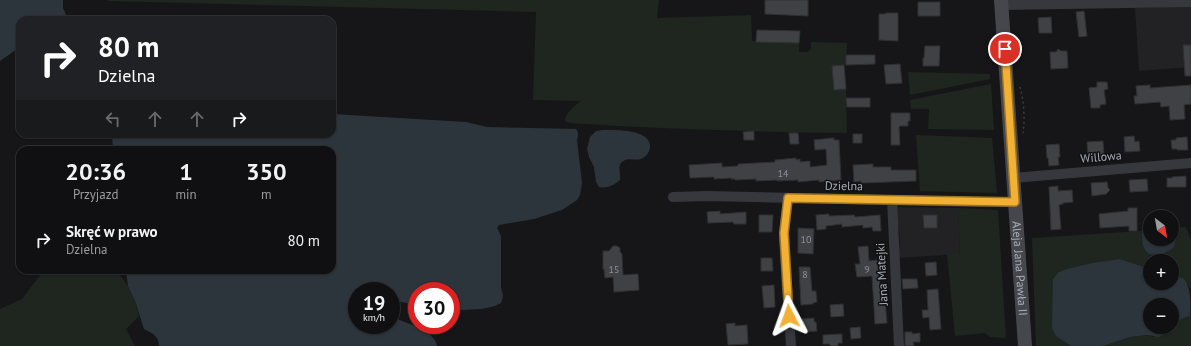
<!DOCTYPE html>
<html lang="pl">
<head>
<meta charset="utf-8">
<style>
	body { margin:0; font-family:"PT Sans",sans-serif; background:#19191b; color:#f1f3f6; height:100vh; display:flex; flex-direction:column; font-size:15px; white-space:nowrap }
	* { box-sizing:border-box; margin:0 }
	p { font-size:13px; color:#9c9d9f }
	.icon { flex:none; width:22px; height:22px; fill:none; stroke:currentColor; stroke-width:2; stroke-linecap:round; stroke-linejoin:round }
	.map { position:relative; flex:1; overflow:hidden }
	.sheet { position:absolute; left:16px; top:146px; width:320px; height:128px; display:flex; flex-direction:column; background:#101012; border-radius:12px; box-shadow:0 1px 3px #0004,0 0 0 1px #303032 }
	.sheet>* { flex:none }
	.banner { position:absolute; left:16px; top:16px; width:320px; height:122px; border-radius:12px; box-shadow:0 1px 3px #0004,0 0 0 1px #303032; background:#202124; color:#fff; overflow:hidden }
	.needle { width:26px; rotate:149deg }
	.buttons { position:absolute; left:1143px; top:210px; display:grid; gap:8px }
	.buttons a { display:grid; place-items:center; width:36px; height:36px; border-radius:50%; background:#101012; box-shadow:0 1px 3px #0004,0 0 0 1px #303032; font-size:20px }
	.speed { position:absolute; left:348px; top:282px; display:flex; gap:8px; font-size:20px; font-weight:700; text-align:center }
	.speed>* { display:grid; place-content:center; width:52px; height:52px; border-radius:50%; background:#101012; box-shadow:0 1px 3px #0004,0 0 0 1px #303032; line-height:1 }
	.speed small { font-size:10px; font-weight:400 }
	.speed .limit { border:6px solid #d22; background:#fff; color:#111 }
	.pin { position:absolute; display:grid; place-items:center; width:34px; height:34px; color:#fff; margin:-17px; border:2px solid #fff; border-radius:50%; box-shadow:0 1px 4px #0007 }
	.me { position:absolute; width:44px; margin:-22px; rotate:356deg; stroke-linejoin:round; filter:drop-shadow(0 0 3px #0008) }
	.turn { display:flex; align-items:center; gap:14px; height:84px; padding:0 16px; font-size:18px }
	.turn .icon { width:52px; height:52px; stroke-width:2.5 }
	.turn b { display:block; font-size:28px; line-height:34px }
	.lanes { display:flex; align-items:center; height:38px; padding:0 16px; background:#0003; justify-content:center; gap:20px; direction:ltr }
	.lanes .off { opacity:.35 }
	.eta { display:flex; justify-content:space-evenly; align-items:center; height:68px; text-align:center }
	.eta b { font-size:24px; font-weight:700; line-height:28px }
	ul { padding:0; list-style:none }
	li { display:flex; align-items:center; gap:12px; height:52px; padding:0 16px }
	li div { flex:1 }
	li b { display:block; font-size:15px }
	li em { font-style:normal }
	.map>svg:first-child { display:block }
	.built { fill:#222225 }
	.green { fill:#1e261f }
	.water { fill:#2c353c }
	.building { fill:#404145; stroke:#303034 }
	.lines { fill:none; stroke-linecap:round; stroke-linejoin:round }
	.path { stroke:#3d3f44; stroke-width:1.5; stroke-dasharray:2 3; stroke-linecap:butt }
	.street { stroke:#37383d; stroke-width:10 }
	.secondary { stroke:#45474d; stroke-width:14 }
	.route-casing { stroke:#9d7322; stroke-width:10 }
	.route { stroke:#f2b134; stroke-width:7 }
	.labels { text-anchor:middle; stroke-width:3; stroke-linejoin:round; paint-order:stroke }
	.number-label { font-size:10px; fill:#8e929b }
	.street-label { font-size:12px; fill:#a8adb8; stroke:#111113 }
</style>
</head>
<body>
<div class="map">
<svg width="1191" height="346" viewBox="0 0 1191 346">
	<rect width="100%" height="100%" fill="#161618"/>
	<path class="built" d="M1191,6V67L1139,71L1135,8Z
		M897,207L958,208L960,254L898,258V250L900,246L899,226L897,224Z"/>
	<path class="green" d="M108,0H659L657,18L751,15L752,41L799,43V52H808L811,48V42L847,43L846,65L832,66L834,90L846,89L847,133C755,132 662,129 570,123L566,122L565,119C568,111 574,106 581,101L533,100L536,12L108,1Z
		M908,72L990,74V79L910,95Z
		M991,84L994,130L928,129L929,109H911L910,100Z
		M916,135L992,138L997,193L920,191Z
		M958,208L998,210L1006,338L990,337L985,333L955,336L947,254L960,253Z
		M1186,227L1191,240V290C1184,278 1185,279 1172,275V261H1150V269L1120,259L1092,263L1059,272L1063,341L1071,346H1036L1032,238L1142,231C1142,242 1142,253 1156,255L1177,239L1176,228Z
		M44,270H116L128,286L135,301L139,316L126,329L135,346H0V309L22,299Z
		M1191,314V346H1103L1130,337L1147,335L1153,337L1168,331L1170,327H1172V324L1178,320L1190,316Z"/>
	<path class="water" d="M0,0H63V8L68,20H20V47L0,61Z
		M332,114L466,122L487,127L576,129C579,132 578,136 577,140L582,183L580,195L577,200L562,210L534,219L499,225L497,228L501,236V287L503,296L501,303L495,306L482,309L462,310L451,309V291H417V305L391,300V291H357V325H391V317H392C405,323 435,330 437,346H159C159,336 152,333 144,329L135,301L128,286L126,270H332V150H113L112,134H332Z
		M603,130C616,130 652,129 650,148C649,152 647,156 643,158C636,162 628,156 622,162C617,166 621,174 620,180C614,185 607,189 599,187L596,182L594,167L589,157L587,149L590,137L596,131Z
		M1157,210L1169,214L1171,217H1150V239H1172V218C1178,227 1178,238 1173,248C1159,257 1143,260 1142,238C1142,229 1143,221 1149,215C1151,212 1155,212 1157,210Z
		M1120,259L1150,269V283H1172V275C1176,276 1181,277 1184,279C1191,286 1191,306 1190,316L1178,320L1172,324V305H1150V327H1170L1166,333L1159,337L1147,335L1130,337L1103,346H1071L1056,336L1052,328L1053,279L1059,272L1067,269L1092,263Z"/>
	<path class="building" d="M765,0H808V16L765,14Z
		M918,2H940V16H918Z
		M1084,11L1087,36L1079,37L1076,12Z
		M886,13H898V41L879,40V14H885Z
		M1051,17L1052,33H1039L1038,18Z
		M757,30L800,31L799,43L756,42Z
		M1183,45H1191V76H1185Z
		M925,46H940L939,66H923V58H924Z
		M1058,49L1061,51H1067L1068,68L1051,69L1050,52H1056Z
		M846,55H875V64L846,65Z
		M900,64L902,83L886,84L884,65Z
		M844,65L846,89L834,90L832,66Z
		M1097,82H1107L1108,89L1104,90L1106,104L1100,105V108H1091L1089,88L1097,87Z
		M1150,85V88L1191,85V104L1184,105L1185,119L1170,120L1169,106L1161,107L1160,102L1135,104L1134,96H1137L1136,86Z
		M846,98H870V107H847Z
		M891,113H910V121H908V126H900L899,127L900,145H891Z
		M754,131V140H744L743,132Z
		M789,133H798L799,144H790Z
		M853,134H862V143H853Z
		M1134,136L1135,142L1139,141L1140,151L1125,152L1124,137Z
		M1186,137H1187L1188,150H1177V149H1172L1171,140H1176V138Z
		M832,138H834V140H839L841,180L819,182V180L798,182V180L777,181V180L756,181V179L735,180V179H731V178L714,179V177L690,178L689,165L722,163V167L738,166V164L775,162V160L796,158V160L800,159V162L810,161V167L827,165L826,149L815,150L814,140Z
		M1103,141L1104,156L1088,157L1087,142Z
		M1059,144L1060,157H1058L1059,165L1049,166L1048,158H1047L1046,145Z
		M873,164V167H891V170H916V181L861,183V181L854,182L853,165Z
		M1186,176V187H1167V178H1172V177Z
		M1147,179L1148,191L1130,192L1129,180Z
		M1107,182L1108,188L1110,190L1106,194L1092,196L1091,183Z
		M1058,186V191L1072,190L1073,202L1063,203V204L1059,205L1061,229L1051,230L1049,187Z
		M1128,208H1137V231H1129V226L1100,228L1099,214L1128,211Z
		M720,211V214L746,212V224H734L733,222L708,223L707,212Z
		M829,214V216L854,215L855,217L880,215L881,231H873L872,227L863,228V225L842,227V224L826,226V229L817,230L816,215Z
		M759,215H773L772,232H759Z
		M923,215H937V228H924Z
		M798,228L814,229L813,254L798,253Z
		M613,246H617L620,248V252L622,254L623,275L638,274L639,290L614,292L613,277L605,278L604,269H603V251H609Z
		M868,246L869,261L877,260L880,288L884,287L887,323L875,324L872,276L857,277L855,264H860L858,247Z
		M761,258H772L773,271H761Z
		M936,262L937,275L926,276L925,263Z
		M799,267H810L812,291H816L817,302L813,303V304L801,305Z
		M902,279H917L918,288L903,289Z
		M774,285L775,307L764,308L762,286Z
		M938,289L941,329L930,330L929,317L923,318L922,310H928L927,290Z
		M843,304L844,316L831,317L830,305Z
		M814,318V322H816L817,331L803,332L802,319Z
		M735,323V326L747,325L748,344L728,345L726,324Z
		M860,327L861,338L851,339L850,328Z
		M905,332H912V334L920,333V342H913L914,346H905Z
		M842,334V343H838V346H830V344H823V335Z"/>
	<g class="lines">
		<path class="path" d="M1020,87C1024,101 1025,119 1023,133"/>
		<path class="street" d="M1001,5L1191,2
			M1014,178L1191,163
			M673,197L707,196L978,202H1015
			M788,198L784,233L786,272L791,346
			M892,200L899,346"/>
		<path class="secondary" id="s1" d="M1001,0L1025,346"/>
	</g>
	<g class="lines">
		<defs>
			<path id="route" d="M789,316L784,233L788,198L1015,202L1005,49"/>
		</defs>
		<use href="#route" class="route-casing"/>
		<use href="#route" class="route"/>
	</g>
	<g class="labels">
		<g class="number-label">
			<text x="783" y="177">14</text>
			<text x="806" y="243">10</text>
			<text x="614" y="273">15</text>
			<text x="867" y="273">9</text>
			<text x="805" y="278">8</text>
		</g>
		<g class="street-label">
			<text transform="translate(1101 157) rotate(-5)" y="4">Willowa</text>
			<text transform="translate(844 186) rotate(1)" y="4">Dzielna</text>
			<text dy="4" stroke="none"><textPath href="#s1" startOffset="269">Aleja Jana Pawła II</textPath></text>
			<text transform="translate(882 274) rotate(-93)" y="4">Jana Matejki</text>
		</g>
	</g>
</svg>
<div class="buttons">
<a><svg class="needle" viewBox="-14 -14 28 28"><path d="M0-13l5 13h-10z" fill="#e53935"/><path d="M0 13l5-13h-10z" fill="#9c9d9f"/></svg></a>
<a>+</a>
<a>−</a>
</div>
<div class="speed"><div>19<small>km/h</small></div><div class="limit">30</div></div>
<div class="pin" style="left:1005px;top:49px;background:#d93025"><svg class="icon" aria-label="arrive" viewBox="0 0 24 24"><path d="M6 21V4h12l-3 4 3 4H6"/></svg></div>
<svg class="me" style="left:789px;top:316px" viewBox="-20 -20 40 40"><path d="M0-17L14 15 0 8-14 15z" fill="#f2b134" stroke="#fff" stroke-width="4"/></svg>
<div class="banner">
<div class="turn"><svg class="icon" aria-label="right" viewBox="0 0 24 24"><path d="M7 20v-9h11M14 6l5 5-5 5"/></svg><div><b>80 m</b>Dzielna</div></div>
<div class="lanes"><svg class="icon off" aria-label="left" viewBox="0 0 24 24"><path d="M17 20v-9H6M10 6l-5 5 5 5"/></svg><svg class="icon off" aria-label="ahead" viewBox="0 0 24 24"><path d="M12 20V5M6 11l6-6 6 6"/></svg><svg class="icon off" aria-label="ahead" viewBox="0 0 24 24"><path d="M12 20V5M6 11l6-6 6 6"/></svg><svg class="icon" aria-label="right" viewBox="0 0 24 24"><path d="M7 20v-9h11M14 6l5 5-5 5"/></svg></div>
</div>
<section class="sheet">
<div class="eta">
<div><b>20:36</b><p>Przyjazd</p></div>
<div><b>1</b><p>min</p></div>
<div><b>350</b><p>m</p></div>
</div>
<ul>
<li><svg class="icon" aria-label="right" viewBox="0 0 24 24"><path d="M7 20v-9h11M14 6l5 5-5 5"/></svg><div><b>Skręć w prawo</b><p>Dzielna</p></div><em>80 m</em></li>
</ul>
</section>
</div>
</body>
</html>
